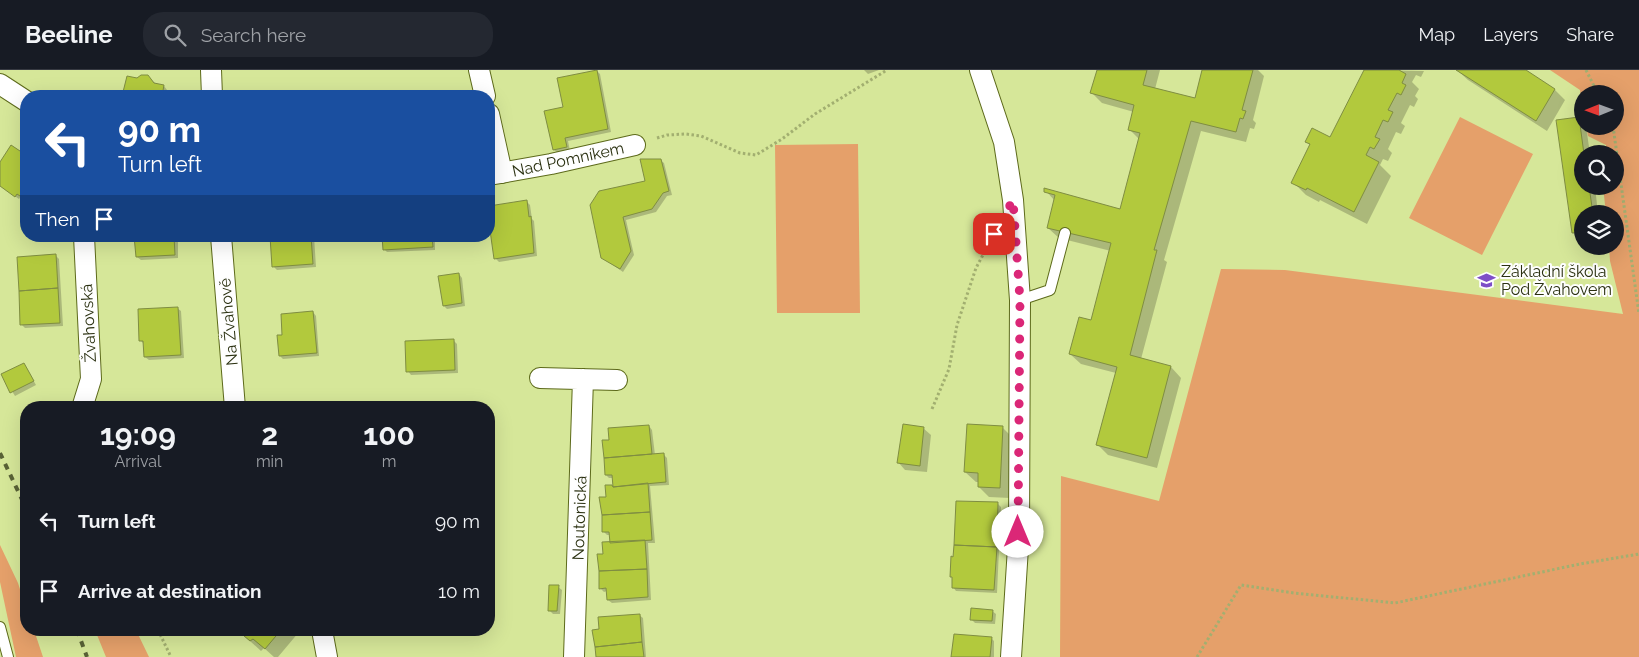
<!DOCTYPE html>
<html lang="en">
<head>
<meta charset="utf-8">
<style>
	body { margin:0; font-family:Raleway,sans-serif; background:#242831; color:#f1f3f6; height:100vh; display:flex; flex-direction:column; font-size:19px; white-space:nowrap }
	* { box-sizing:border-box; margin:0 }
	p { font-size:16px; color:#9ea1a6 }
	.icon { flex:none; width:28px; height:28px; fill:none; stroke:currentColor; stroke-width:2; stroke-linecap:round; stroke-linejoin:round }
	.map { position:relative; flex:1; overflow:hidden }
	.panel { position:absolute; left:20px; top:331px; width:475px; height:235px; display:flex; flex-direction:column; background:#171b24; border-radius:20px; box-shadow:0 5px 20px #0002 }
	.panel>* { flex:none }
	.banner { position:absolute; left:20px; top:20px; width:475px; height:152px; border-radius:20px; box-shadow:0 5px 20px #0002; background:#1a4fa0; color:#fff; overflow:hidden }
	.needle { width:32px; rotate:269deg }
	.buttons { position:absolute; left:1574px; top:15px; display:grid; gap:10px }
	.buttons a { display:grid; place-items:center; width:50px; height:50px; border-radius:50%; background:#171b24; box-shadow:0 5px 20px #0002; font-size:25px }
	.pin { position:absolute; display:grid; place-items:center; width:42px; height:42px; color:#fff; margin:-21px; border-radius:10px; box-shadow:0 2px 8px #0006 }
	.me { position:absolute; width:55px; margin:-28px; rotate:0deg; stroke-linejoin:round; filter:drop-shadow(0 0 4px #0008) }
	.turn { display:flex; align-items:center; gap:18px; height:105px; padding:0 15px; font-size:22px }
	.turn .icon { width:65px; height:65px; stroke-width:2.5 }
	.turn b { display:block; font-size:35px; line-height:42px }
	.then { display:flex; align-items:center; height:48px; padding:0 15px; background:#0003; gap:10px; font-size:19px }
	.eta { display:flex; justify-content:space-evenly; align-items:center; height:85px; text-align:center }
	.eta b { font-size:30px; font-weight:700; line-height:35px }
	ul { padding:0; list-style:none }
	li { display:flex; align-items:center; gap:15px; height:70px; padding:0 15px }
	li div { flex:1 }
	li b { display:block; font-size:19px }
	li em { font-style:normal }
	header { display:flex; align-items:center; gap:30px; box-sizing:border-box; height:70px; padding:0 25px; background:#171b24; border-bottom:1px solid #363941 }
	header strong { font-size:24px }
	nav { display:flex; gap:28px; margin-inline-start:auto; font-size:18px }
	.search { width:350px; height:45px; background:#242831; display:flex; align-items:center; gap:12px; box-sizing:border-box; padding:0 18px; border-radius:20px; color:#9ea1a6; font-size:19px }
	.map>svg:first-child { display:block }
	.green { fill:#e5a06a }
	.shadow { fill:#0003 }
	.building { fill:#b2c93d; stroke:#7f8d42 }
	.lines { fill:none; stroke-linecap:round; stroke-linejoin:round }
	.service-casing { stroke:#5d6a1b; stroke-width:12 }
	.minor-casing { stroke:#5d6a1b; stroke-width:22 }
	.path { stroke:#a2af70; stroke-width:3; stroke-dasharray:2.5 2.5; stroke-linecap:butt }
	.service { stroke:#fff; stroke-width:10 }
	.minor { stroke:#fff; stroke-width:20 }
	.rail { stroke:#596236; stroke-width:4; stroke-dasharray:6 6; stroke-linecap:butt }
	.route { stroke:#db2777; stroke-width:9; stroke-dasharray:0 16.2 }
	.labels { text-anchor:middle; stroke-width:4; stroke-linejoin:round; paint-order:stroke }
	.street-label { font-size:16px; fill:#2b3111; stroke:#fefefe }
	.poi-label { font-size:16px; fill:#2b3111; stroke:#fefefe; text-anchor:start }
</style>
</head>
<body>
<header>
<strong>Beeline</strong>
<div class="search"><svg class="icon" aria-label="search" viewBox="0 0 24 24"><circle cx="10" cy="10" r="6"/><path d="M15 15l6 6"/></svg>Search here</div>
<nav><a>Map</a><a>Layers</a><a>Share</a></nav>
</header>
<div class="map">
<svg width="1639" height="587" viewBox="0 0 1639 587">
	<rect width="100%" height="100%" fill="#d6e799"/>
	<path class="green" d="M1550,0H1639V587H1060L1061,406L1159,431L1221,199L1285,200L1623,244L1610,191L1609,176H1615V144H1606L1603,116H1615V84H1606V75L1588,66L1586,56H1615V24H1582V33L1580,20Z
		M1460,47L1533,84L1482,185L1409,148Z
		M858,74L860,243H777L775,75Z
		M0,475L18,513L26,538V560H34L43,587H16L0,512Z
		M95,560H136L149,587H106Z"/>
	<path class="shadow" d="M864,0H879L868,4Z
		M1098,0H1160L1155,19L1195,30L1204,0H1258L1264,6L1253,50L1256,53L1254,59L1250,58L1246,72L1201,61L1164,190L1167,192L1141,289L1171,297L1181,308L1157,398L1108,385L1097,374L1116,303L1081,294L1070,284L1092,252L1111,181L1059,168L1048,158L1055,131L1046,121L1121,141L1140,70L1130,60L1134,42L1102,33L1092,23Z
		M1366,0L1424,1L1421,7L1416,5L1412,12L1419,19L1415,26L1418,29L1414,37L1410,35L1401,53L1405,56L1401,64L1396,62L1388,79L1392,83L1388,91L1383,89L1380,95L1391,106L1367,154L1320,130L1319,132L1306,125L1293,112L1311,76L1306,71L1331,69Z
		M1457,0H1523L1555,20L1565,30L1547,61L1468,10Z
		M597,1L600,4L611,62L568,71L570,81L558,83L554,80L546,42L565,38Z
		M147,6L156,14L164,16L167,20L165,26H123L128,7L138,10Z
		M1579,48L1582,52V56H1586L1590,84H1582V116H1595L1598,144H1582V170H1581L1573,163Z
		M12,77L26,87V130L21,126L19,129L0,116V94Z
		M660,90L664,93L672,125L667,126L656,142L626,150L634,185L623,202L603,188L591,136L647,112Z
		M526,131L530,135L532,149L534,151L537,186L499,192L495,188L489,137Z
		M136,166H178V188L141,190L137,187Z
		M272,166H314L316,197L277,200L274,197Z
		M383,166H435V180L387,182L384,179Z
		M55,185L59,189L63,256L25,258L22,255Z
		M459,204L462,208L465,236L447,239L444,236Z
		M177,238L181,241L184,288L149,290L145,287L144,274L141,271Z
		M313,242L316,246L319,286L283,289L280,286L284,266Z
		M453,270L457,274L458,303L411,305L408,301Z
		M24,294L36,315L15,326L2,305Z
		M649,356L652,360L655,385L663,384L667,388L669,415L650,416L655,473H648L651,530L612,533L608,530L607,521L604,522L600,518L605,485L611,473L610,465H607L603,461L601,428H607L606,417L614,416L613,408H609L606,405L610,371Z
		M923,358L931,365L927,402L905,400L898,392Z
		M1003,358L1013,368L1010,428L989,427L979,417V412H976L965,402Z
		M998,434L1001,437L997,523L956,521L953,517Z
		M558,517L562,520L560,544H553L549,540Z
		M992,541L996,544L995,554L975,553L971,549Z
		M639,545L643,548L646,587H596Z
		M238,560H296L299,562L278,587H274L264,578L261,581Z
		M991,568L994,571V587H953Z"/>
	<path class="building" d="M597,0L608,59L565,68L567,77L553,80L544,41L563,37L557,8Z
		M1097,0H1147L1143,15L1195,28L1202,0H1253L1242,40L1246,41L1243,49L1240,48L1236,62L1191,51L1154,180H1157L1130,285L1171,296L1147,388L1096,375L1117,297L1069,284L1079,247L1091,250L1111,173L1047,158L1055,125L1044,122V118L1120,139L1140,63L1128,60L1134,35L1090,23Z
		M1364,0H1399L1406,4L1402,13L1406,15L1401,25L1397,23L1388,40L1393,42L1388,52L1383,50L1375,67L1380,69L1374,79L1370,77L1366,85L1379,92L1354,142L1307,118L1306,120L1291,113L1310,74L1305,72L1312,58L1330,67Z
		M1456,0H1526L1555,19L1536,51Z
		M141,5H148L154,13L164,15L162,26H122L127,6L137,8Z
		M1579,47L1584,84H1582V116H1589L1593,144H1582V162L1572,163L1556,50Z
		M11,75L26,85V130L17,124L15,127L0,116V92Z
		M640,89H661L669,121L663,123L652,139L623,147L631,181L620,199L601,188L590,135L599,121L645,111Z
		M527,130L529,147L531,146L534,183L494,189L489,153V136Z
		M134,166H174L175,185L136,187Z
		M270,166H311L313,194L272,197Z
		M382,166H432L433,177L383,180Z
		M56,184L58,218L19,221L17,187Z
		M459,203L462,233L443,236L438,206Z
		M58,218L60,253L20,255L19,221Z
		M178,237L181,285L144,287L143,271H139L138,239Z
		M313,241L317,283L279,286L277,265H282L281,244Z
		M454,269L455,300L406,302L405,271Z
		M24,293L34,311L10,323L1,304Z
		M322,332V338H281V335Z
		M184,335V338H148Z
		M903,354L924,357L920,396L897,393Z
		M967,354L1003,356L1000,418L978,417V403L964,402Z
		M649,355L652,384L604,388L602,370H609L608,358Z
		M664,383L666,412L613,417L612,405H605L604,388Z
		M648,413L650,442L602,445L599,427H606L605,415H612L613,417Z
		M956,431L998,432L997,477L954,475Z
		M650,442L652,470L610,473L609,462H602V445Z
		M645,470L647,499L599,501L597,484H603L602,472Z
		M954,475L997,477L994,520L952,518V507H950L951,486L953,487Z
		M647,499L648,527L607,530L606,518L599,519V501Z
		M549,515H559L557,541H548Z
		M971,538L993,540L992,551L970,550Z
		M640,544L642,572L595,577L592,560L599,559L598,547Z
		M237,560H281L265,579L253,569L250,571Z
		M954,564L992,567L990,587H951Z
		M642,572L644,587H596L595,577Z"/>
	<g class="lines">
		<defs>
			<path id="service" d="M1020,230L1050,220L1065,163
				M0,557L8,587"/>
			<path id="minor" d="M211,0L212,26
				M479,0L485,26
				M980,0L1004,72L1013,130L1020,230L1019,462L1011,587
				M0,14L26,31
				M489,44L502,103
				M489,105L551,94L635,75
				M221,166L235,338
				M540,308L617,310
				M82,338L91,309L84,166
				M322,560L327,587
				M574,587L583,309"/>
		</defs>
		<use href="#service" class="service-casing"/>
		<use href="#minor" class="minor-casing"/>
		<path class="path" d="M1586,0L1598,24
			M1613,56L1639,244
			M657,68L667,65L686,64L701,66L740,83L756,85L782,69L815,44L887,0
			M932,339L949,299L957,255L976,198L992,168
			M158,560L171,587
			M1197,587L1241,515L1294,523L1395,533L1580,494L1639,484"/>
		<use href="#service" class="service"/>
		<use href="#minor" class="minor"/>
		<path class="rail" d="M0,383L26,438
			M77,560L87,587"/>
	</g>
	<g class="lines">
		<path class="route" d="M994,164L1013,130L1020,230L1018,462"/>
	</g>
	<defs>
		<symbol id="school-bare" viewBox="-9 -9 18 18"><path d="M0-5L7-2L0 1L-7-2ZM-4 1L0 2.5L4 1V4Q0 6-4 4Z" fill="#7e4ec7" stroke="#fefefe" stroke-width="2.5" paint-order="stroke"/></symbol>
	</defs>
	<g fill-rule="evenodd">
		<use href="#school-bare" x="1474" y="198" width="25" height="25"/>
	</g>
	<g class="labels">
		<g class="street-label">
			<text transform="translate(568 89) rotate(-12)" y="6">Nad Pomníkem</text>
			<text transform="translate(228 252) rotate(-95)" y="6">Na Žvahově</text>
			<text transform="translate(88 253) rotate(-93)" y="6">Žvahovská</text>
			<text transform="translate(579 448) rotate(-88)" y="6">Noutonická</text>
		</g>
		<g class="poi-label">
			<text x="1501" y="207">Základní škola<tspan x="1501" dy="18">Pod Žvahovem</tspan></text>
		</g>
	</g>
</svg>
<div class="buttons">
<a><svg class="needle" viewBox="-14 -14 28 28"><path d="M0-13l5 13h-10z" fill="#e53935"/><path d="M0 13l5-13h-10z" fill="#9ea1a6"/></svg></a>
<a><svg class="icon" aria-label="search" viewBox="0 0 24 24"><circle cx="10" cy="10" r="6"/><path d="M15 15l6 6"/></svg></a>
<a><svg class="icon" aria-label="layers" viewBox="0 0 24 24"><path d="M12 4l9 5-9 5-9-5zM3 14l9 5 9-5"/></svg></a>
</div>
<div class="pin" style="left:994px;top:164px;background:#d93025"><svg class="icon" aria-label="arrive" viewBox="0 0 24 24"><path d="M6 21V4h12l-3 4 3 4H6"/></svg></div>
<svg class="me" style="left:1018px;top:462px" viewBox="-20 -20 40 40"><circle r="19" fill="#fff"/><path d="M0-13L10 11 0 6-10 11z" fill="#db2777"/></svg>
<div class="banner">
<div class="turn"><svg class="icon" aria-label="left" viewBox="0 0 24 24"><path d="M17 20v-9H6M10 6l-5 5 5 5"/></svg><div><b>90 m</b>Turn left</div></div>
<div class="then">Then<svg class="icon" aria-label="arrive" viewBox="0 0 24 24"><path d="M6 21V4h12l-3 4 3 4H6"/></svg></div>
</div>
<section class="panel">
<div class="eta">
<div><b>19:09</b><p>Arrival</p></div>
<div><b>2</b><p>min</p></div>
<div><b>100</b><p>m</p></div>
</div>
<ul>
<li><svg class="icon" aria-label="left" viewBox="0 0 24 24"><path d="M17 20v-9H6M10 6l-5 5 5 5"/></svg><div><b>Turn left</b></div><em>90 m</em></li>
<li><svg class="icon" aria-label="arrive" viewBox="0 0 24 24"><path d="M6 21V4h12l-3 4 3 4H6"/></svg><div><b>Arrive at destination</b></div><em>10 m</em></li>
</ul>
</section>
</div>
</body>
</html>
